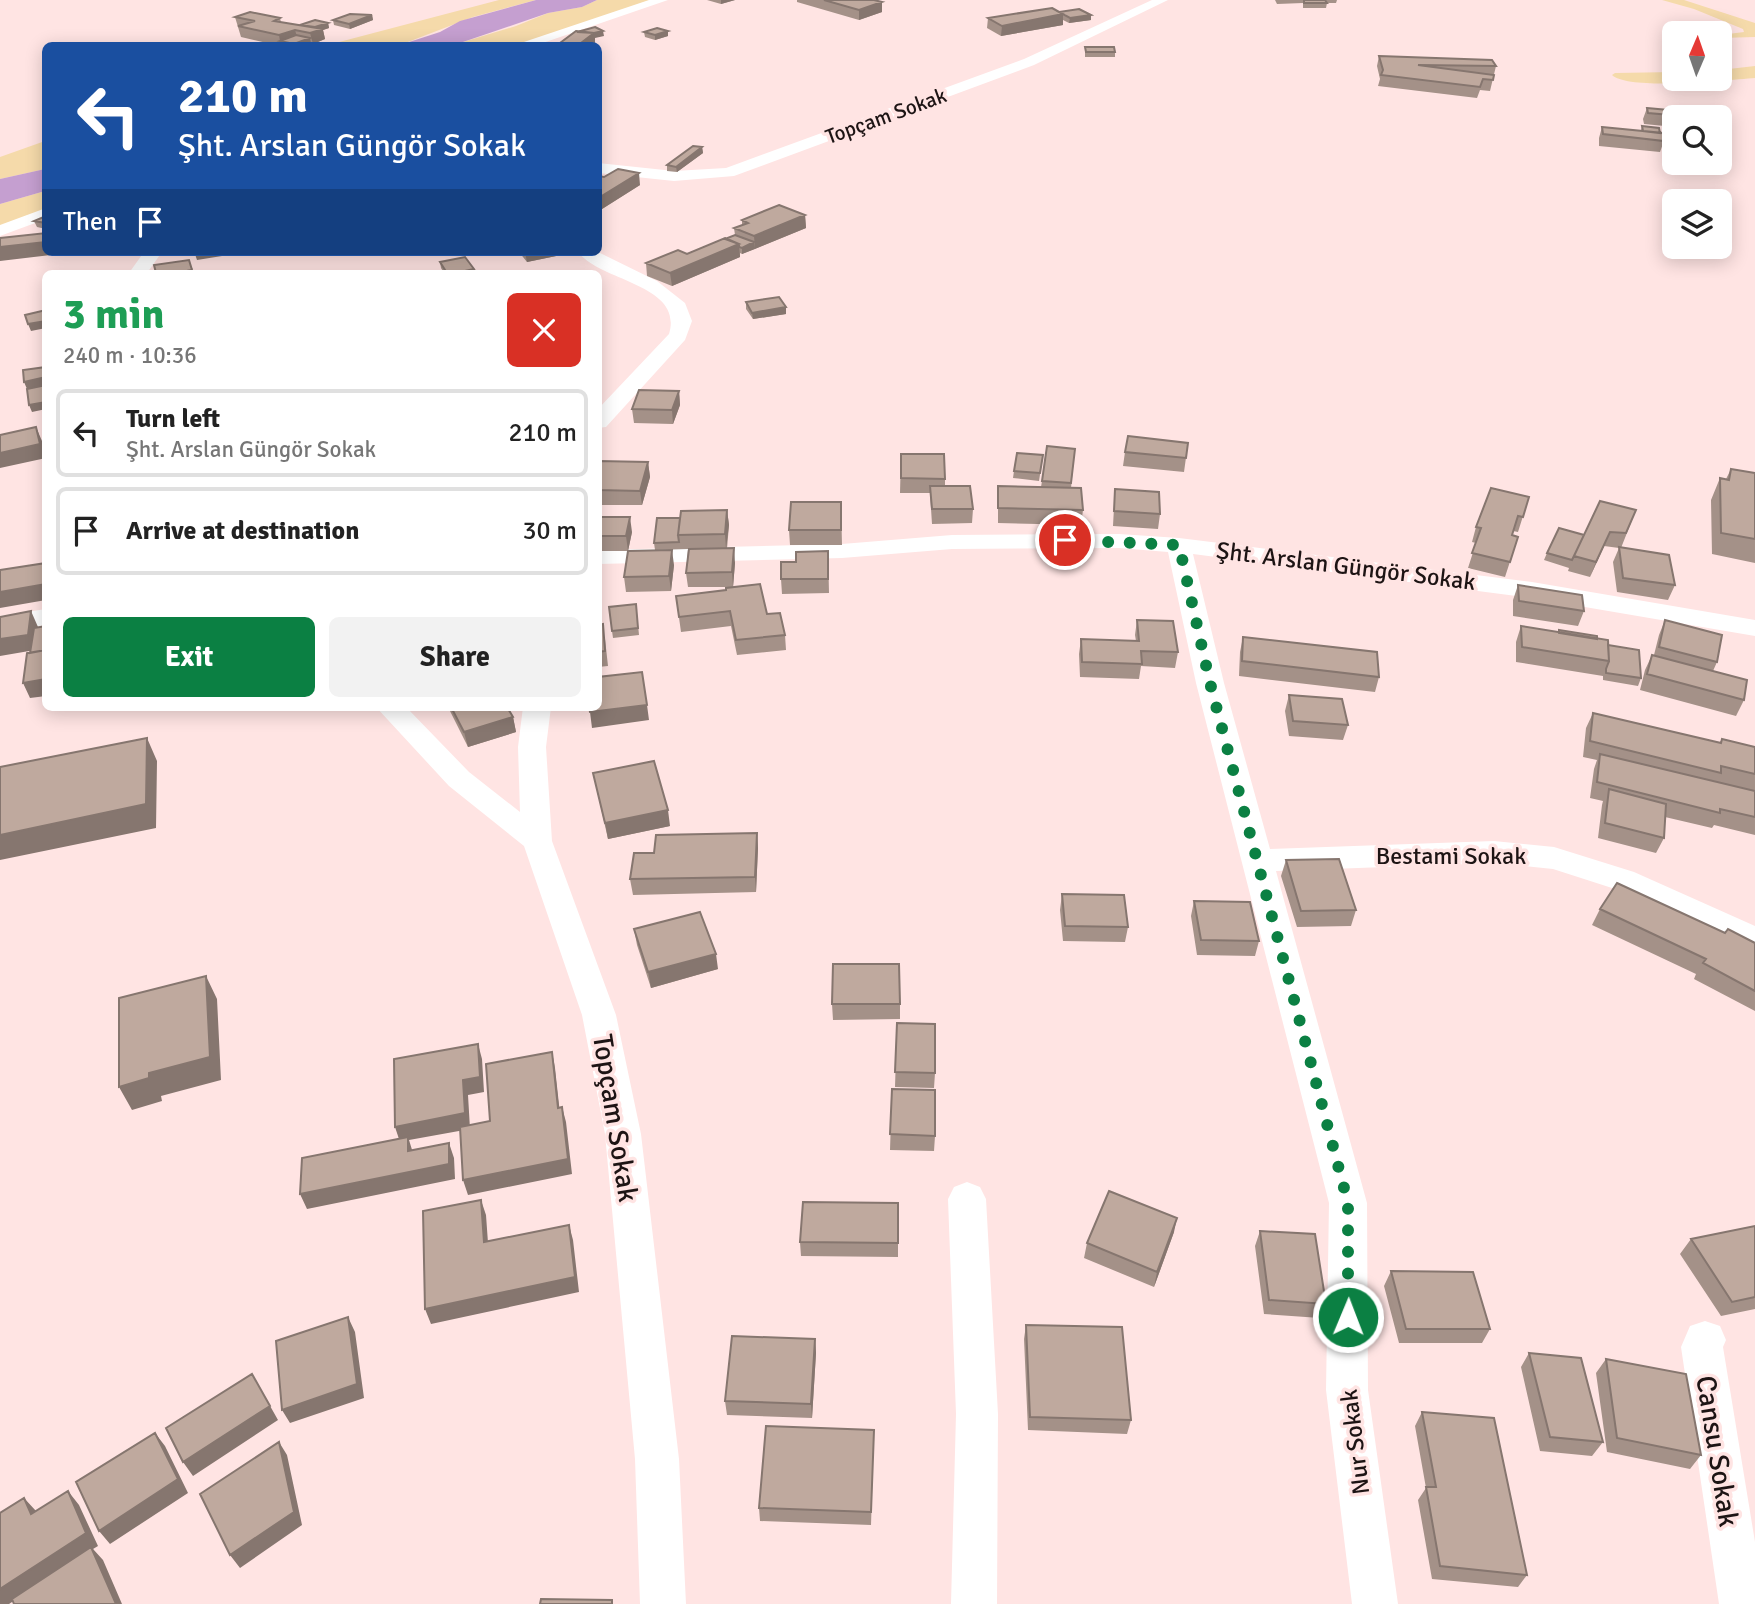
<!DOCTYPE html>
<html lang="en">
<head>
<meta charset="utf-8">
<style>
	body { margin:0; font-family:Signika,sans-serif; background:#f2f2f2; color:#222; height:100vh; display:flex; flex-direction:column; font-size:26px; white-space:nowrap }
	* { box-sizing:border-box; margin:0 }
	p { font-size:23px; color:#767676 }
	.icon { flex:none; width:38px; height:38px; fill:none; stroke:currentColor; stroke-width:2; stroke-linecap:round; stroke-linejoin:round }
	.map { position:relative; flex:1; overflow:hidden }
	.drawer { position:absolute; left:42px; top:270px; width:560px; height:441px; display:flex; flex-direction:column; background:#fff; border-radius:10px; box-shadow:0 4px 18px #0003 }
	.drawer>* { flex:none }
	.top-card { position:absolute; left:42px; top:42px; width:560px; height:214px; border-radius:10px; box-shadow:0 4px 18px #0003; background:#1a4fa0; color:#fff; overflow:hidden }
	.needle { width:46px; rotate:2deg }
	.tools { position:absolute; left:1662px; top:21px; display:grid; gap:14px }
	.tools a { display:grid; place-items:center; width:70px; height:70px; border-radius:10px; background:#fff; box-shadow:0 4px 18px #0003; font-size:35px }
	.pin { position:absolute; display:grid; place-items:center; width:60px; height:60px; color:#fff; margin:-30px; border:4px solid #fff; border-radius:50%; box-shadow:0 2px 7px #0007 }
	.me { position:absolute; width:77px; margin:-38px; rotate:1deg; stroke-linejoin:round; filter:drop-shadow(0 0 5px #0008) }
	.turn { display:flex; align-items:center; gap:24px; height:147px; padding:0 21px; font-size:32px }
	.turn .icon { width:91px; height:91px; stroke-width:2.5 }
	.turn b { display:block; font-size:49px; line-height:60px }
	.then { display:flex; align-items:center; height:66px; padding:0 21px; background:#0003; gap:14px; font-size:26px }
	.round { display:grid; place-items:center; flex:none; width:74px; height:74px; border-radius:10px; background:#f2f2f2 }
	.headline { display:flex; align-items:center; justify-content:space-between; height:119px; padding:0 21px }
	h1 { font-size:42px; font-weight:700; line-height:52px; color:#1e9e55 }
	.action { display:flex; gap:14px; margin-top:auto; padding:14px 21px }
	.action a { flex:1; height:80px; border-radius:10px; background:#0b8043; color:#fff; font-size:28px; font-weight:700; line-height:80px; text-align:center }
	.action a+a { background:#f2f2f2; color:#222 }
	ul { padding:0; list-style:none }
	li { display:flex; align-items:center; gap:21px; height:88px; margin:0 14px 10px; padding:0 7px; border:4px solid #e0e0e0; border-radius:10px }
	li div { flex:1 }
	li b { display:block; font-size:26px }
	li em { font-style:normal }
	.map>svg:first-child { display:block }
	.green { fill:#f5daaa }
	.water { fill:#c59fd0 }
	.lines { fill:none; stroke-linecap:round; stroke-linejoin:round }
	.minor { fill:#fff; fill-rule:evenodd }
	.wall { fill:#a49188 }
	.shaded-wall { fill:#86766f }
	.building { fill:#bfa99e; stroke:#86766f; stroke-width:2 }
	.route { stroke:#0b8043; stroke-width:12; stroke-dasharray:0 21.6 }
	.labels { text-anchor:middle; stroke-width:7; stroke-linejoin:round; paint-order:stroke }
	.far-street-label { font-size:21px; fill:#1d1414; stroke:#ffe4e3 }
	.street-label { font-size:24px; fill:#1d1414; stroke:#ffe4e3 }
	.near-street-label { font-size:28px; fill:#1d1414; stroke:#ffe4e3 }
</style>
</head>
<body>
<div class="map">
<svg width="1755" height="1604" viewBox="0 0 1755 1604">
	<rect width="100%" height="100%" fill="#ffe4e3"/>
	<path class="green" d="M499,0H536L473,17L400,45L324,46Z
		M597,0H662L519,45L450,46L516,26L548,13L582,7Z
		M1662,0H1684L1755,23V37L1720,38V35L1744,32L1743,29L1694,9Z
		M1755,66V78C1729,80 1629,91 1612,75L1615,73L1675,72V79H1720V70Z
		M45,141V169L0,179V157Z
		M45,191V213L0,231V204Z"/>
	<path class="water" d="M536,0H597L582,7L548,13L460,43L400,45L440,32L460,21Z
		M45,169V191L0,204V179Z"/>
	<g class="lines">
		<path class="minor" d="M649,0H668L534,46H512Z
			M1152,0H1168L1034,65L734,176L674,181L598,173V163L674,171L726,168L1024,59Z
			M46,208V219L0,236V225Z
			M144,252H162L147,273H129Z
			M578,252H598L657,281L685,303L692,321L685,340L606,427L598,428V409L669,334C684,284 601,282 578,252Z
			M1119,534L1179,538L1532,582L1755,620V636L1532,598L1193,554L1224,683L1270,849L1494,841L1554,847L1634,872L1755,926V952L1612,888L1553,869L1494,863L1276,871L1367,1203L1368,1390L1398,1604H1352L1326,1390L1329,1203L1196,683L1168,552L1119,548L952,549L842,558L598,564V550L842,544L952,535Z
			M46,609V625L0,632V616Z
			M376,707H406L469,772L520,812L518,747L523,707H551L546,747L552,841L616,1015L641,1134L679,1459L686,1604H640L635,1459L605,1134L582,1015L524,846L449,786Z
			M967,1182L980,1187L986,1199L998,1414L997,1604H951L956,1414L948,1199L954,1187Z
			M1705,1321L1720,1326L1726,1340L1723,1347L1755,1542V1604H1719L1681,1347L1690,1326Z"/>
	</g>
	<path class="wall" d="M707,0H735L721,4Z
		M797,0H874L882,12L859,20L797,2Z
		M1275,0H1337L1336,3H1327L1326,8H1303V3L1277,4Z
		M1059,12L1091,20L1069,23L1063,20V25L1001,36L987,28L988,18Z
		M372,15L373,20L350,29L334,25L333,20Z
		M235,17L280,18L281,22L300,25L328,23L329,28L323,30L325,39L313,44L305,46H280L241,37Z
		M668,31V36L655,40L645,37L644,32Z
		M1085,47L1115,52V57H1085Z
		M1379,56L1496,66L1490,91L1480,90L1477,98L1378,86L1380,79L1377,66Z
		M1647,108L1713,117H1675V127L1644,124L1643,119Z
		M1642,126L1660,133L1664,141L1660,152L1599,146V138L1602,127L1641,131Z
		M702,147L703,153L677,172L667,171V165Z
		M598,176L604,177L640,185L602,209L598,208Z
		M805,215L806,228L742,254L740,253V257L672,286L647,276L646,263L687,254L735,235L734,228L742,225V220Z
		M46,216V229L37,227L34,221Z
		M519,252H561V255L527,262Z
		M440,262L474,269L475,273H444L441,268Z
		M746,302L786,314L753,319L746,309Z
		M679,391L680,405L673,424L634,423L632,409Z
		M1188,443L1184,472L1123,466L1125,452Z
		M1075,449L1071,488L1083,510L1081,525L998,523V486L1041,487L1042,481Z
		M901,454L945,479V486L973,509L972,523L932,524L930,493H900Z
		M598,461L648,462L650,477L642,505H598Z
		M1042,462L1039,481L1013,478L1014,471Z
		M1731,469L1755,473V563L1712,554L1711,500L1720,478L1726,479Z
		M1115,489L1160,514L1158,529L1113,526Z
		M1529,497L1518,532L1513,531L1512,535L1518,537L1505,577L1468,568L1476,543L1472,542L1476,527Z
		M841,502L842,545H790L789,530Z
		M727,510L729,525L727,549L735,563L733,587H688L686,573L688,549L655,550L654,543L680,518Z
		M1636,510L1621,548L1675,585L1668,600L1617,592L1613,562L1619,548L1604,546L1590,577L1568,571L1569,568L1544,560L1547,553Z
		M598,517L632,532L628,551H598Z
		M828,551L829,593L782,594L781,579Z
		M674,565L671,591L626,592L624,577Z
		M1518,585L1584,611L1578,626L1513,616V600Z
		M676,596L767,614L785,635L786,650L737,655L731,626L681,632Z
		M636,604L639,635L613,638L612,631Z
		M1137,620L1178,652L1175,668L1141,666L1139,679L1080,677L1079,654L1081,639L1136,641L1135,635Z
		M1665,620L1717,662L1713,671L1744,700L1736,716L1640,690L1645,670L1652,655H1654L1659,635Z
		M598,625L605,639L608,666L598,667Z
		M1521,626L1558,632L1559,630L1597,639L1608,645L1641,678L1638,686L1603,680V676L1516,662V642Z
		M1243,637L1379,677L1375,692L1239,676L1240,652Z
		M1289,695L1348,725L1343,740L1289,736L1285,711Z
		M448,707H507L513,717L516,732L468,747Z
		M1593,713L1720,743L1722,739L1755,747V835L1714,825L1712,828L1665,817L1664,838L1656,853L1598,838L1602,805L1603,801L1590,798L1594,769L1597,760L1583,757L1586,728Z
		M593,773L670,826L608,839Z
		M757,833L758,848L756,892L633,895L630,879L654,853Z
		M1286,860L1356,910L1351,926L1297,927L1281,876Z
		M1062,894L1128,927L1125,942L1063,941L1060,910Z
		M1194,901L1259,941L1255,956L1197,955L1191,916Z
		M1600,909L1725,933L1755,943V1011L1694,979L1696,974L1592,925Z
		M634,929L718,969L651,988L637,945Z
		M832,1004H900V1019L833,1020Z
		M897,1023L935,1073L934,1088L895,1087Z
		M892,1089L935,1136L934,1151L890,1150Z
		M898,1203V1257L801,1256L800,1242Z
		M1755,1226V1309L1721,1316L1680,1254L1691,1239Z
		M1260,1231L1326,1304L1320,1318L1264,1314L1255,1246Z
		M1174,1232L1154,1287L1084,1258L1087,1243Z
		M1391,1271L1490,1329L1482,1343H1399L1384,1286Z
		M1026,1325L1131,1420L1127,1434L1028,1430L1024,1339Z
		M815,1339L816,1353L812,1418L727,1415L725,1401Z
		M1529,1353L1603,1442L1592,1456L1540,1451L1521,1367Z
		M1606,1359L1701,1455L1690,1469L1607,1452L1596,1373Z
		M1422,1412L1527,1575L1518,1587L1432,1579L1418,1500L1426,1488L1415,1426Z
		M874,1430L871,1525L760,1521L759,1508Z"/>
	<path class="shaded-wall" d="M721,0H735L721,4Z
		M882,2V12L859,20V10Z
		M1063,14V25L1001,36L1002,26Z
		M372,15L373,20L350,29L349,24Z
		M1091,15V20L1069,23L1070,18Z
		M328,23L329,28L323,30L325,39L313,44L310,33L307,30Z
		M295,30L298,40L280,41L279,35Z
		M603,31L604,36L595,38V44L592,46H577L583,36Z
		M668,31V36L655,40V35Z
		M310,38L311,43L305,46H294V44Z
		M702,147L703,153L677,172L676,167Z
		M639,173L640,185L602,209L600,197Z
		M805,215L806,228L755,249L754,236Z
		M46,242V252H76L0,261V247Z
		M754,242L755,249L742,254V248Z
		M739,244L740,257L672,286L670,273Z
		M206,252H220L222,256L197,260L195,254Z
		M525,252H561V255L527,262Z
		M474,269L475,273H456Z
		M786,307V314L753,319L752,313Z
		M46,321V328L31,331L28,324Z
		M46,377V392L30,396L24,382Z
		M679,391L680,405L673,424L672,410Z
		M46,402V409L32,412L29,405Z
		M36,427L42,441L46,458L0,468V453Z
		M648,462L650,477L642,505L640,491Z
		M727,510L729,525L726,549L725,534Z
		M630,517L632,532L628,551L626,536Z
		M1610,532L1604,546L1590,577L1596,562Z
		M734,548L735,563L733,587L732,572Z
		M672,550L674,565L671,591L669,576Z
		M46,584V600L0,608V592Z
		M31,611L38,627L35,650L0,656V639Z
		M46,679V696L30,698L23,683Z
		M647,705L649,720L592,728L590,712Z
		M513,717L516,732L468,747L464,732Z
		M147,738L157,761L156,828L0,860V835Z
		M668,810L670,826L608,839L605,823Z
		M757,833L758,848L756,892L755,877Z
		M716,954L718,969L651,988L648,972Z
		M206,976L217,999L221,1080L161,1096L162,1101L132,1110L119,1087L149,1073Z
		M478,1044L482,1059L484,1092L468,1095L470,1129L409,1140L413,1153L414,1166L400,1142L395,1127L463,1080Z
		M552,1052L555,1068L561,1123L558,1108Z
		M562,1107L566,1122L572,1174L468,1195L463,1180Z
		M449,1143L454,1158L455,1179L307,1209L300,1194Z
		M481,1200L486,1215L489,1257L484,1242Z
		M1177,1218L1174,1232L1154,1287L1157,1272Z
		M569,1225L573,1240L579,1292L431,1324L425,1309Z
		M348,1317L355,1332L364,1398L290,1423L282,1410Z
		M815,1339L816,1353L812,1418L811,1404Z
		M252,1374L278,1420L193,1476L183,1462Z
		M155,1433L165,1446L188,1493L110,1544L99,1531Z
		M279,1442L287,1455L302,1525L240,1568L230,1555Z
		M68,1491L79,1505L98,1546L93,1549L103,1560L122,1604H116L92,1549L9,1604H0V1589Z
		M24,1498L36,1511L31,1514Z"/>
	<path class="building" d="M824,0H874L882,2L859,10Z
		M1304,0H1325L1327,3H1304Z
		M1052,8L1063,14L1002,26L988,18Z
		M1079,9L1091,15L1070,18L1059,12Z
		M250,12L280,18L274,21L323,29L310,33L295,30L279,35L238,26L255,21L235,17Z
		M350,14L372,15L349,24L333,20Z
		M315,20L328,23L315,27L300,25Z
		M595,27L603,31L594,33L577,32Z
		M657,28L668,31L655,35L644,32Z
		M576,31L594,33L577,46H556Z
		M296,35L310,38L294,44L280,41Z
		M1085,47H1114L1115,52H1086Z
		M1379,56L1492,60L1496,66L1418,65L1494,75L1493,80L1483,79L1480,87L1381,75L1383,70Z
		M1647,108L1712,114L1713,117H1694L1648,113Z
		M1642,126L1659,128L1660,133L1643,131Z
		M1602,127L1663,133L1664,141L1603,134Z
		M693,146L702,147L676,167L667,165Z
		M618,169L639,173L600,197L598,196V176L604,177Z
		M779,205L805,215L754,236L734,228L748,223L742,220Z
		M46,216V223L34,221Z
		M46,233V242L0,247V238Z
		M735,235L754,242L742,248L739,247V244L725,239Z
		M725,238L739,244L670,273L646,263L678,250L687,254Z
		M465,257L474,269L456,273H447L440,262Z
		M189,260L192,270L177,273H156L154,265Z
		M192,270L193,273H177Z
		M779,297L786,307L752,313L746,302Z
		M46,310V321L28,324L25,315Z
		M46,367V377L24,382L23,370Z
		M46,385V402L29,405L27,389Z
		M639,390L679,391L672,410L632,409Z
		M36,427L40,444L0,453V435Z
		M1128,436L1188,443L1186,458L1125,452Z
		M1047,446L1075,449L1071,483L1042,481Z
		M1017,453L1043,455L1040,473L1014,471Z
		M901,454H944L945,479L901,478Z
		M598,461L648,462L640,491L598,490Z
		M1731,469L1755,473V539L1721,533L1720,478L1729,480Z
		M930,486H970L973,509H932Z
		M998,486L1081,488L1083,510L998,508Z
		M1491,488L1529,497L1523,517L1518,516L1512,535L1518,537L1510,562L1472,553L1481,528L1476,527Z
		M1115,489L1159,492L1160,514L1114,511Z
		M1600,501L1636,510L1626,533L1610,532L1596,562L1574,556Z
		M791,502H841V530H789Z
		M727,510L725,534L678,535L681,511Z
		M598,517H630L626,536H598Z
		M657,518H680L678,535L679,542L654,543Z
		M1559,528L1584,535L1572,560L1547,553Z
		M1619,547L1669,555L1675,585L1623,578Z
		M734,548L732,572L686,573L689,549Z
		M672,550L669,576L624,577L628,551Z
		M828,551V579H781V562H796V552Z
		M46,563V584L0,592V570Z
		M760,584L767,614L780,613L785,635L736,640L730,611L679,617L676,596L726,590V588Z
		M1518,585L1582,595L1584,611L1519,601Z
		M636,604L638,628L612,631L609,607Z
		M31,611L28,635L0,639V617Z
		M1137,620L1173,621L1178,652L1141,651L1142,664L1082,662L1081,639L1139,641Z
		M1665,620L1722,635L1717,662L1659,647Z
		M603,624L605,651L598,652V625Z
		M46,626V650L30,653L34,628Z
		M1521,626L1608,640L1609,661L1522,647Z
		M1559,630L1597,636V639L1559,633Z
		M1243,637L1377,652L1379,677L1242,661Z
		M1608,645L1639,650L1641,678L1606,673V669L1609,661Z
		M46,650V679L23,683L27,653Z
		M1652,655L1747,680L1744,700L1647,674Z
		M642,672L647,705L590,712L589,707H598V677Z
		M1289,695L1342,699L1348,725L1293,721Z
		M451,707H507L513,717L464,732Z
		M1593,713L1721,743L1722,739L1755,747V774L1721,766V773L1590,741Z
		M147,738L146,804L0,835V767Z
		M1600,754L1755,791V817L1720,809V813L1597,782Z
		M654,761L668,810L605,823L593,773Z
		M1609,789L1666,804L1664,838L1605,823Z
		M757,833L755,877L630,879L634,853H654L656,835Z
		M1339,859L1356,910L1301,911L1286,860Z
		M1617,883L1725,933L1728,929L1755,943V991L1703,963L1706,959L1600,909Z
		M1062,894L1124,895L1128,927L1065,926Z
		M1194,901L1250,902L1259,941L1201,940Z
		M700,912L716,954L648,972L634,929Z
		M833,964H899L900,1004H832Z
		M206,976L210,1057L149,1073V1078L119,1087V998Z
		M897,1023L935,1024V1073L895,1072Z
		M478,1044L480,1077L463,1080L465,1113L395,1127L394,1059Z
		M552,1052L558,1108L562,1107L568,1159L463,1180L460,1127L490,1121L486,1064Z
		M892,1089L935,1090V1136L890,1134Z
		M408,1137V1151L449,1143V1164L300,1194L302,1158Z
		M1109,1191L1177,1218L1157,1272L1087,1243Z
		M481,1200L484,1242L569,1225L575,1277L425,1309L423,1211Z
		M803,1202L898,1203V1243L800,1242Z
		M1755,1226V1297L1732,1302L1691,1239Z
		M1260,1231L1315,1234L1326,1304L1269,1300Z
		M1391,1271L1473,1272L1490,1329H1406Z
		M348,1317L357,1384L282,1410L276,1341Z
		M1026,1325L1122,1327L1131,1420L1030,1417Z
		M732,1336L815,1339L811,1404L725,1401Z
		M1529,1353L1581,1358L1603,1442L1550,1437Z
		M1606,1359L1686,1374L1701,1455L1617,1438Z
		M252,1374L270,1406L183,1462L166,1428Z
		M1422,1412L1494,1418L1527,1575L1440,1566L1426,1487H1436Z
		M766,1426L874,1430L871,1512L759,1508Z
		M155,1433L178,1479L99,1531L76,1482Z
		M279,1442L294,1512L230,1555L200,1494Z
		M68,1491L86,1533L0,1589V1513L24,1498L31,1514Z
		M91,1547L116,1604H14L12,1599Z
		M541,1599L612,1600V1604H540Z"/>
	<g class="lines">
		<path class="route" d="M1065,540L1179,545L1210,683L1348,1203V1317"/>
	</g>
	<g class="labels">
		<g class="far-street-label">
			<text transform="translate(886 116) rotate(-20)" y="7">Topçam Sokak</text>
		</g>
		<g class="street-label">
			<text transform="translate(1346 566) rotate(7)" y="8">Şht. Arslan Güngör Sokak</text>
			<text x="1451" y="864">Bestami Sokak</text>
			<text transform="translate(1355 1442) rotate(-97)" y="8">Nur Sokak</text>
		</g>
		<g class="near-street-label">
			<text transform="translate(616 1118) rotate(81)" y="10">Topçam Sokak</text>
			<text transform="translate(1718 1451) rotate(81)" y="10">Cansu Sokak</text>
		</g>
	</g>
</svg>
<div class="tools">
<a><svg class="needle" viewBox="-14 -14 28 28"><path d="M0-13l5 13h-10z" fill="#e53935"/><path d="M0 13l5-13h-10z" fill="#767676"/></svg></a>
<a><svg class="icon" aria-label="search" viewBox="0 0 24 24"><circle cx="10" cy="10" r="6"/><path d="M15 15l6 6"/></svg></a>
<a><svg class="icon" aria-label="layers" viewBox="0 0 24 24"><path d="M12 4l9 5-9 5-9-5zM3 14l9 5 9-5"/></svg></a>
</div>
<div class="pin" style="left:1065px;top:540px;background:#d93025"><svg class="icon" aria-label="arrive" viewBox="0 0 24 24"><path d="M6 21V4h12l-3 4 3 4H6"/></svg></div>
<svg class="me" style="left:1348px;top:1317px" viewBox="-20 -20 40 40"><circle r="17" fill="#0b8043" stroke="#fff" stroke-width="3"/><path d="M0-11L8 9 0 5-8 9z" fill="#fff"/></svg>
<div class="top-card">
<div class="turn"><svg class="icon" aria-label="left" viewBox="0 0 24 24"><path d="M17 20v-9H6M10 6l-5 5 5 5"/></svg><div><b>210 m</b>Şht. Arslan Güngör Sokak</div></div>
<div class="then">Then<svg class="icon" aria-label="arrive" viewBox="0 0 24 24"><path d="M6 21V4h12l-3 4 3 4H6"/></svg></div>
</div>
<section class="drawer">
<div class="headline"><div><h1>3 min</h1><p>240 m · 10:36</p></div><a class="round" style="background:#d93025;color:#fff"><svg class="icon" aria-label="close" viewBox="0 0 24 24"><path d="M6 6l12 12M18 6L6 18"/></svg></a></div>
<ul>
<li><svg class="icon" aria-label="left" viewBox="0 0 24 24"><path d="M17 20v-9H6M10 6l-5 5 5 5"/></svg><div><b>Turn left</b><p>Şht. Arslan Güngör Sokak</p></div><em>210 m</em></li>
<li><svg class="icon" aria-label="arrive" viewBox="0 0 24 24"><path d="M6 21V4h12l-3 4 3 4H6"/></svg><div><b>Arrive at destination</b></div><em>30 m</em></li>
</ul>
<div class="action"><a>Exit</a><a>Share</a></div>
</section>
</div>
</body>
</html>
